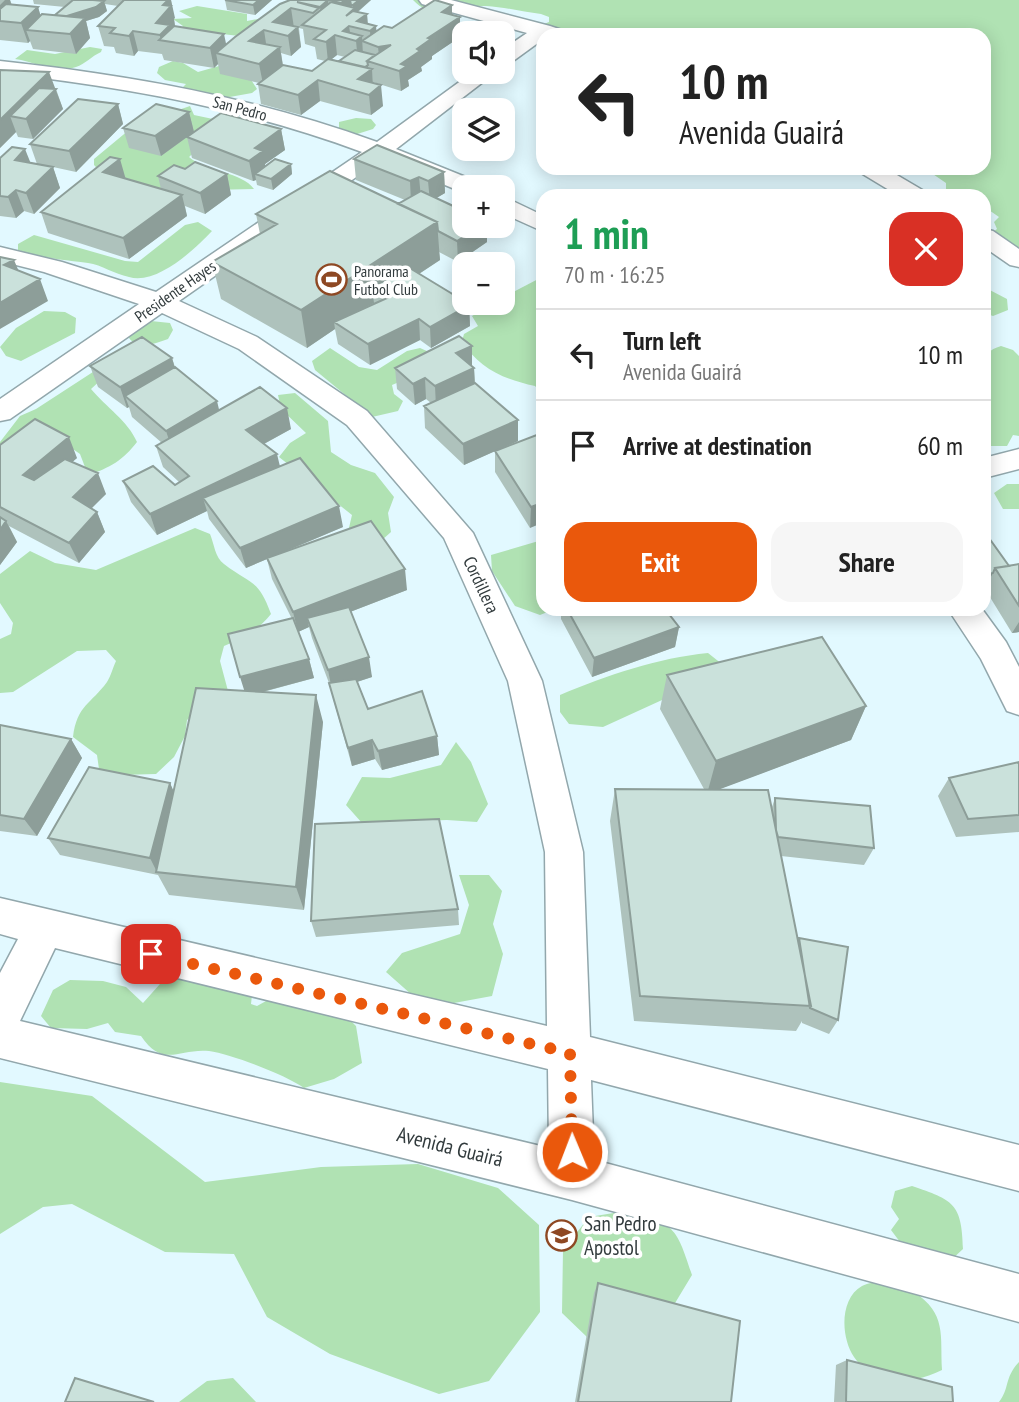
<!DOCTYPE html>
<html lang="en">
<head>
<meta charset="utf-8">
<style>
	body { margin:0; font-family:"PT Sans Narrow",sans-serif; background:#f6f6f6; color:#222; height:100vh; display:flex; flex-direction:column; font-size:26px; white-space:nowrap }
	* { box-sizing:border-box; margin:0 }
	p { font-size:23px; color:#767676 }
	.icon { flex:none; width:38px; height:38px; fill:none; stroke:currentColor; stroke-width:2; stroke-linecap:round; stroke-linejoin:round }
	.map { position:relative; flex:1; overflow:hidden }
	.drawer { position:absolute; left:536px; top:189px; width:455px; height:427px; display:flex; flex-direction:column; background:#fff; border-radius:21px; box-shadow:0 4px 18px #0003 }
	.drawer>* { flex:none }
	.hud { position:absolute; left:536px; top:28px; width:455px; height:147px; border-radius:21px; box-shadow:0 4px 18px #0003; background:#fff; color:#222; overflow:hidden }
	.controls { position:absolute; left:452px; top:21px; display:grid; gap:14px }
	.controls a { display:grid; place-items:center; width:63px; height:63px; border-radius:14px; background:#fff; box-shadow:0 4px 18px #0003; font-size:35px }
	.pin { position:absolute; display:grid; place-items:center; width:60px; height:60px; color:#fff; margin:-30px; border-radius:14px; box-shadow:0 4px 10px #0006 }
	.me { position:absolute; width:77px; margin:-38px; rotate:359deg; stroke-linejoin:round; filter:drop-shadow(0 0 5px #0008) }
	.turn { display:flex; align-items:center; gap:24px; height:147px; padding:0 28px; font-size:32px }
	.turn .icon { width:91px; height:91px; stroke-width:2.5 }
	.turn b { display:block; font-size:49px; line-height:60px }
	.round { display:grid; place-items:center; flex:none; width:74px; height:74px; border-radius:21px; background:#f6f6f6 }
	.summary { display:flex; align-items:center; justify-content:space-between; height:119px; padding:0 28px }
	h1 { font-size:42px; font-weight:800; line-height:52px; color:#1e9e55 }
	.button { display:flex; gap:14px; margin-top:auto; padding:14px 28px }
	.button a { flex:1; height:80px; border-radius:21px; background:#ea580c; color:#fff; font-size:28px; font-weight:800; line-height:80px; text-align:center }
	.button a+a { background:#f6f6f6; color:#222 }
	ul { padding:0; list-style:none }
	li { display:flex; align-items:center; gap:21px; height:91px; padding:0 28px; border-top:2px solid #e0e0e0 }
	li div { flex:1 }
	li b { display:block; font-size:26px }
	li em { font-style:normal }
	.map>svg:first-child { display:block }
	.green { fill:#b0e2b3 }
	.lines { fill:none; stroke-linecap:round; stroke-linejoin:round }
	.street-casing { stroke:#92a7ac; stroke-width:3 }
	.street { fill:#fff; fill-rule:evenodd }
	.wall { fill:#aec2bc; fill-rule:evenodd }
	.shaded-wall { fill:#8d9e99 }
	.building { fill:#cae1db; stroke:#8d9e99; stroke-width:2 }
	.route { stroke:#ea580c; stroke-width:12; stroke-dasharray:0 21.6 }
	.labels { text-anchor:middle; stroke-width:7; stroke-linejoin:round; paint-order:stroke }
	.far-street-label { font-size:16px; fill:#323b3d; stroke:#fff }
	.far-poi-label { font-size:16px; fill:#323b3d; stroke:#fff; text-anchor:start }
	.street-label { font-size:18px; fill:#323b3d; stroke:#fff }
	.near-street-label { font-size:21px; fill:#323b3d; stroke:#fff }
	.near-poi-label { font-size:21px; fill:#323b3d; stroke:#fff; text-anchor:start }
</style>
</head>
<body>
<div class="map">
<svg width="1019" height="1402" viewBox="0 0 1019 1402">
	<rect width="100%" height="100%" fill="#e2f9ff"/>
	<path class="green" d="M413,0H1019V263L985,238L997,229L994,222L999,217L986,208L984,210V196H946V183L924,168H984V35H542V44L524,32L549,22V17L541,14C523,12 505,7 486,6C461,5 434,23 413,0Z
		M197,6L247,14V21L274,16L239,36L181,29L183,26L173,19L192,18L179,11Z
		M90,47L102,49L101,52C92,56 85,64 76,67C54,74 36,62 15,59L27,50L55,54Z
		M173,61L183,63L198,72L219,66L248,75L257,89L252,93L213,100L180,90L186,84L165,80L157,73L159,67Z
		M190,106L194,115L227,122L189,157C207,172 242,172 254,189L166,191L126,188L132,180L99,170L94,165V159L135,125Z
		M356,118L371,119L376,125L373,129L354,135L339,129V122Z
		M198,222L212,231C194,250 157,285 129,277C114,274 102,265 88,263C64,260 41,258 18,250V244L34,235L125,261L138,262L185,225Z
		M542,277V394L535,386C505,380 478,368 462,341L464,334L478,326L472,316L494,303H502V298Z
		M984,287L1007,299L1008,310L993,316L984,313V303L990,302L984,297Z
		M44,311L65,312L76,318L75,333L21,361L6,356L0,347L16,328Z
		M151,321L170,323L173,330L168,339C154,344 136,351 127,335L141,323Z
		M1001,346L1013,350L1019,356V436L1013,435L1007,446H987L984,442V382L988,380C980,364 983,351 1001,346Z
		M330,348L359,367L377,370L407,351L420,348L429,352L411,377L392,385L394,394L403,401L398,411L372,417L315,370L312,361Z
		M96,370L103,378L91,389C106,407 128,421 137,442C123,460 110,468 88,475L80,454L57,438L0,464V442L20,416L36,409Z
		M295,393L328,421L331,452L351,465L375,473L394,497L388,513L391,532L382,540L348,532L352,515L279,457L290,443L306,433L281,409L278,395Z
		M1007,484H1019V509H1003L994,493Z
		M195,528L210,534C214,543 215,558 224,564C251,585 258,578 271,614C258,630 243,639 224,646L220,661L228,691L202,706L187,720L185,736L174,757L156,774L120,775L99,769L97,755L73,737C77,705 91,704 107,682C111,676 113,667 116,661L106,650L77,651L13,692L0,693V639L11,634L13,623L0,603V574L30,551L55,563L96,570Z
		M542,540V609H555L540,615L515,606L492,571L491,555Z
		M708,653L732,672L673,695L603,727L569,724L560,712V695C607,675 658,658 708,653Z
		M456,742L471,762L488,804L477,822L447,820L362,823L346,805L362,777L390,778L441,765Z
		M459,875H489L502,891L493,924L503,954L492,996L454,1003L412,995L386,972L402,953L460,934L469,905Z
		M168,975L252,995L251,1004L257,1006L277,995L339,1009L356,1026L362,1063L334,1079L304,1088C286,1075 231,1054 209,1051C179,1048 163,1069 141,1036L115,1032L108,1023L87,1029L51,1028L41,1016L53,990L70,980L103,981L126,987L143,1003Z
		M0,1082L92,1096L205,1182L321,1167L418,1164L498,1188L539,1225L540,1312L489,1381L439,1394L330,1354L267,1317L234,1254L165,1252L72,1204L43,1207L0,1234Z
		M912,1186C953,1200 962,1203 963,1249L949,1262L903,1246L891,1230L899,1219L891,1207L895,1191Z
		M626,1211C676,1224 676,1227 692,1275L669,1313L641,1337H587L562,1313L563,1250L589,1217Z
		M884,1281C897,1282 903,1285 914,1292C947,1314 940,1335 942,1370C920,1381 902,1382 878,1381C870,1374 860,1366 854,1357C841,1338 839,1299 862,1286C868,1283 877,1282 884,1281Z
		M1019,1362V1402H999C1010,1388 1004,1378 1019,1362Z
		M233,1378L256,1402H179L207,1381Z"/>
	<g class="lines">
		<defs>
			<path id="street" d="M419,0H451L550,26L565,31L568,35H542V40L509,64L502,66V50L527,33L422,4Z
				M0,61C129,75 254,97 377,142L473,72H496L396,149L478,182L481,187H464L462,192L382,159L179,301L257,337L367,411L473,533L542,681L583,852L590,1037L1019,1145V1191L591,1080L594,1160L1019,1274V1322L572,1200L0,1058V973L18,939L0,934V898L547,1026L545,852L508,681L444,538L347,425L239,349L162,313L10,419L0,421V399L139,304L44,272L0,261V247L62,262L156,292L362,152C244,108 125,87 0,73ZM55,948L548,1069L549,1148L20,1021Z
				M858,168H885L924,191L928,196H899L861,173Z
				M502,196L542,215V231L502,213Z
				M984,229L993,231L1019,249V267L1010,265L984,247Z
				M1019,449V469L984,478V458Z
				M948,609H982L1006,642L1019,667V715L1007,711L981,659Z"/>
		</defs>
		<use href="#street" class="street-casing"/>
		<use href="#street" class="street"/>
	</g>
	<path class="wall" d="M0,0H10L12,5L38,7L40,15H54L65,7L34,4L33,0H171L175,26L226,45L290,0H371L358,12L367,14L368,24L377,31L392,28L452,5V15L460,17V37L432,56V59L421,67L422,71L408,80L409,86L401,91L373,82L383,106L371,115L320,101L301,115L261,104L258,84L259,83L220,74L218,64L214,68L164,60L162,54L138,51L134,56L116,53L114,47L104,46L98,26L118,6L105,4L107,11L99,17L86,21L90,38L76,54L33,49L30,41L28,43L0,40ZM299,28L303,29L305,44L315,47L317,59L325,61L312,71L283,65L281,53L291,56L301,47ZM337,55L345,57L339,61L332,59Z
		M225,0H272L255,15L227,10Z
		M0,70L56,89L63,109L33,139L18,137L16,132L0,148Z
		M118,104L123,124L76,172L53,167L60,188L34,214L24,211L16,218L0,216V158L37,164L30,144Z
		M189,112L194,132L161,156L129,148L123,128Z
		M281,129L285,150L265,164V166L291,164L292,174L273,190L257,185L256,180L253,181L192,158L187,137Z
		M354,159L444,172L445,193L436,198L487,242L458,262L439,252L440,260L419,274L469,305L470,326L431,348L420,340L370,365L338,344L335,329L307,348L221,299L212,262L260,234L256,214L398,204L405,200L356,180Z
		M185,169L227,174L231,195L205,214L185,206L187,216L129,259L48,233L41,212L161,189L158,176Z
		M172,358L175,367L219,410L291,429L264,444L280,466L343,527L277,555L407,590L350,612L372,677L357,682L368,709L437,736L439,755L382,770L375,759L352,766L334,702L329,683L312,638L309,627L298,632L309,659L314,678L263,692L323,722L304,910L169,895L158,875L60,855L48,838L170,783L173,791L245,691L292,619L272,579L267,559L246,568L209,519L207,511L157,535L131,502L123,481L175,485L179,482L163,467L156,446L162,443L132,417L129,407L127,408L98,387L90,366Z
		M472,366L474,368L475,383L518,420V441L497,451L542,433L530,528L495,472V451L464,465L425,428L424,406L431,403L426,399L415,405L397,389L395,368Z
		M0,445L77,458L72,462L106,494L91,508L97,512L105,532L79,563L9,526L17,542L0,565Z
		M984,531L1009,566L1019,564V632L1012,633L985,589L987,584L984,585Z
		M561,609H665L679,627L675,647L592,677L561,619Z
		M667,675L866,706L851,740L719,789L772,807L775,798L874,848L864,865L781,856L798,940L799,938L838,1020L829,1034L802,1023V1021L796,1031L634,1021L610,821L615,789H704L660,709Z
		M0,725L71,739L82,758L37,836L0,831Z
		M1019,762V832L956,837L938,796L949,778Z
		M458,909L459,925L316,937L311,921Z
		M598,1283L731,1402H575L594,1293Z
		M847,1360L953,1402H834L836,1365Z"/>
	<path class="shaded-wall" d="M5,0H10L12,7L0,10V5Z
		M168,0H171L175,18L174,19L175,26L161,40L156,23L163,5Z
		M259,0H272L255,15L253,5Z
		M328,0L330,20L323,26L320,7Z
		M345,0H350L351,11L353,9V5L359,0H371L355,14L349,26L351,39L343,38L341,3Z
		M104,1L107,11L99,17L86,21L90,38L76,54L70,34L67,16Z
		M452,5V22L460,17V37L432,56V59L421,67L422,71L408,80L409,86L401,91L399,71L401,64L428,38L442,12Z
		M38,7L44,27L26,30L30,41L28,43L21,23Z
		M291,8L294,28L273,22Z
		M367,14L368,31L357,21Z
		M376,26L378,46L371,44L370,31Z
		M298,27L301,47L291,56L288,36Z
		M264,30L267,50L249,41Z
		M133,31L138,51L134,56L129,36Z
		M224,34L228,53H216L218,64L214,68L210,48Z
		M335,35L337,55L328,62L326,42Z
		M362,36L363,56L358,61L356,41Z
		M391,45L379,56L378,47Z
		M280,47L283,67L263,84L259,64Z
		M368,65V72L372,69L373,89L358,79L364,68Z
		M49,72L63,109L33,139L26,119L10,116L16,132L0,148V120Z
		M318,80L320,101L301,115L298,95Z
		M381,85L383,106L371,115L369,95Z
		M118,104L123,124L76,172L69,151Z
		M189,112L194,132L161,156L155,136Z
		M281,129L285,150L265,164L266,172L255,174L256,180L253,181L249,161L255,148Z
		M25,149L33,169L15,160Z
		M120,159L126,180L103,172Z
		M291,164L292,174L273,190L271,179Z
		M53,167L60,188L34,214L26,193Z
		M444,172L445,193L430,202L428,181Z
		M227,174L231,195L205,214L200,193Z
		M419,177L421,198L411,202L410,181Z
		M16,190L24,211L16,218L8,197Z
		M182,195L187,216L129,259L123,238Z
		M437,222L440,260L385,296L372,288L374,303L334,322L335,329L307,348L301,310Z
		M481,226H487V242L458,262L457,241Z
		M14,260L23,281L4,265Z
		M40,279L48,301L0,329V303Z
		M469,305L470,326L431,348L430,327Z
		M419,319L420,340L370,365L368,344Z
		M472,346V367L456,353Z
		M172,358L178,379L125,396L129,407L127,408L120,387Z
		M474,368L475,389L436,407L435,386Z
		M425,378L426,399L415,405L413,384Z
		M217,401L222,422L173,452L166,431Z
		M287,408L291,429L251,451L246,430Z
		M518,420V441L464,465L463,444Z
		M69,437L77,458L33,496L23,475Z
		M277,454L282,475L203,498L207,511L157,535L150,514Z
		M98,473L106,494L82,518L73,497Z
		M542,503V523L530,528L531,507Z
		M339,506L343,527L246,568L240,548Z
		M97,512L105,532L79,563L69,543Z
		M6,521L17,542L0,565V530Z
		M405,569L407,590L311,627L307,618L309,627L298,632L293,612Z
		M993,573L987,584L984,585V575Z
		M1019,622V632L1012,633Z
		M679,627L675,647L592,677L594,658Z
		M369,657L372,677L332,690L328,670Z
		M309,659L314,678L246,696L240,677Z
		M316,695L323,722L304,910L296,887Z
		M866,706L851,740L707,794L716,761Z
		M437,736L439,755L382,770L378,751Z
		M71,739L82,758L37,836L24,819Z
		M372,740L375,759L352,766L348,748Z
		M170,783L178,801L157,872L150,858Z"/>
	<path class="building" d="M73,0H93L104,1L96,7L67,16L76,17L55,15Z
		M124,0H168L163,5L171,6L156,23L170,25L160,35L133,31L129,36L110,33L115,28L98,26Z
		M225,0H259L253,5Z
		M290,0H345L341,3L328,0L320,7L297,2L319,8L313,13L291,8L273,22L298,27L288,36L264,30L249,41L280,47L259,64L216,53L235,37L280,4Z
		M350,0H359L353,5H351Z
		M435,0L452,5L442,12L460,17L428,38L431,39L417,49L420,51L401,64L407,66L399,71L367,61L391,45L378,47L362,41L384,26L392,28Z
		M331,2L355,8L346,16L353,11L367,14L357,21L376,26L370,31L349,26L343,31L362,36L356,41L335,35L326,42L314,39L326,30L302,25Z
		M6,4L38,7L21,23L0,21V9Z
		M42,14L85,18L70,34L26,30Z
		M174,26L224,34L210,48L159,40Z
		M355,50L375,55L367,61L368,65L365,67L339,61Z
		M328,59L372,69L358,79L381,85L369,95L318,80L298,95L258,84L283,65L312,71Z
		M0,70L49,72L0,120Z
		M39,88L56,89L26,119L10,116Z
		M78,99L118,104L69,151L30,144Z
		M156,104L189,112L155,136L123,128Z
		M221,113L281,129L255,148L263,151L249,161L187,137Z
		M377,145L444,172L428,181L419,177L410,181L354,159Z
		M12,147L25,149L15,160L53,167L26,193L16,190L8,197L0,196V158Z
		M110,157L120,159L103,172L182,195L123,238L41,212Z
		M275,159L291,164L271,179L255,174Z
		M195,162L227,174L200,193L158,176L174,165L185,169Z
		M330,171L437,222L301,310L212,262L277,224L256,214Z
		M421,191L464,211V226H481L457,241L438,231L437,222L398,204Z
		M730,193L734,196H723Z
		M0,257L14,260L4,265L40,279L0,303Z
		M408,267L464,301V303L469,305L430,327L419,319L368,344L334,322L387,298L372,288Z
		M459,336L472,346L456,353L474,368L435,386L425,378L413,384L395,368Z
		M142,337L172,358L120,387L90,366Z
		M175,367L217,401L166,431L125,396Z
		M475,383L518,420L463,444L424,406Z
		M260,387L287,408L246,430L277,454L150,514L123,481L153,466L175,485L189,476L156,446Z
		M35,419L69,437L23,475L34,480L65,459L98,473L73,497L97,512L69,543L0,507V445Z
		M542,433V503L531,507L495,451Z
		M300,458L339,506L240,548L203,498Z
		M0,517L6,521L0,530Z
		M371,521L405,569L293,612L267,558Z
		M984,531L1009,566L995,568L993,573L984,575Z
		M1019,564V606L995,568Z
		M349,607L369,657L328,670L307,618Z
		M567,609H665L679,627L594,658Z
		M293,618L309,659L240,677L228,634Z
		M822,637L866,706L716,761L667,675Z
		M356,679L368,709L422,691L437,736L378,751L372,740L348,748L329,683Z
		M196,688L316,695L296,887L156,872Z
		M0,725L71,739L24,819L0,815Z
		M1019,762V815L968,819L949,778Z
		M89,767L170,783L150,858L48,838Z
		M615,789L768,790L811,1006L640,996Z
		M775,798L870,806L874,848L778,837L776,830Z
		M439,819L458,909L311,921L315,824Z
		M799,938L848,947L838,1020L810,1008Z
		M598,1283L740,1321L731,1402H578Z
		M847,1360L952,1387L953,1402H846Z
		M75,1378L154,1402H65Z"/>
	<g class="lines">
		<path class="route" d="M151,954L570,1053L572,1152"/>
	</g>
	<defs>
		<symbol id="stadium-ring" viewBox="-11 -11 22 22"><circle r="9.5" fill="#fff" stroke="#8e4823" stroke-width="1.5"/><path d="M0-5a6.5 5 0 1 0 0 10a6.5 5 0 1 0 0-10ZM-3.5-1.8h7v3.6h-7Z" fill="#8e4823"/></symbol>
		<symbol id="school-ring" viewBox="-11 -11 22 22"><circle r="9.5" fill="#fff" stroke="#8e4823" stroke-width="1.5"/><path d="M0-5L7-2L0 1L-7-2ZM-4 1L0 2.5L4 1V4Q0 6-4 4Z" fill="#8e4823"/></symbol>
	</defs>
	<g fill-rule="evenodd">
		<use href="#stadium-ring" x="314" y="262" width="35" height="35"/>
		<use href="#school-ring" x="544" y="1218" width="35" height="35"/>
	</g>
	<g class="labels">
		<g class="far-street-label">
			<text transform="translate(240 108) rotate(15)" y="6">San Pedro</text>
			<text transform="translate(175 291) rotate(-35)" y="6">Presidente Hayes</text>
		</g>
		<g class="far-poi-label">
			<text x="354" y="277">Panorama<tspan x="354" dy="18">Futbol Club</tspan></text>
		</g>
		<g class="street-label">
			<text transform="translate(481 585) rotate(65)" y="6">Cordillera</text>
		</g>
		<g class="near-street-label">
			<text transform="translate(450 1147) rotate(14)" y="7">Avenida Guairá</text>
		</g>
		<g class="near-poi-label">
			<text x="584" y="1231">San Pedro<tspan x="584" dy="24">Apostol</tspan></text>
		</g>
	</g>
</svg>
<div class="controls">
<a><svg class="icon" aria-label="sound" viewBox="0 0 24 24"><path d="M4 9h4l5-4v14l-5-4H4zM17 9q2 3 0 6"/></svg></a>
<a><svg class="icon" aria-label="layers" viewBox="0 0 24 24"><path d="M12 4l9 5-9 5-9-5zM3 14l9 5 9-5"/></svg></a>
<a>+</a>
<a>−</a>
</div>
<div class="pin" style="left:151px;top:954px;background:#d93025"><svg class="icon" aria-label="arrive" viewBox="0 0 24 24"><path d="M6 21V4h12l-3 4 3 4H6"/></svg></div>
<svg class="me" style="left:572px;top:1152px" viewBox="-20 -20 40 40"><circle r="17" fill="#ea580c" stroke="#fff" stroke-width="3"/><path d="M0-11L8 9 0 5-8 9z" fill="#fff"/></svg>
<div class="hud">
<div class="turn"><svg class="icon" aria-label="left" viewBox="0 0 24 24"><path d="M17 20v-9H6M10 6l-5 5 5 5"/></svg><div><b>10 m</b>Avenida Guairá</div></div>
</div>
<section class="drawer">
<div class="summary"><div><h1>1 min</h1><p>70 m · 16:25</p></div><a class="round" style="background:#d93025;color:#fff"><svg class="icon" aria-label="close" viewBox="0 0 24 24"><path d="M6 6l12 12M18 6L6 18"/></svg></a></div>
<ul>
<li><svg class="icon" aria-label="left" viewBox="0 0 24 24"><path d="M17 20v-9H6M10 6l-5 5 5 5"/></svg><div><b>Turn left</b><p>Avenida Guairá</p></div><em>10 m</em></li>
<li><svg class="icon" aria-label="arrive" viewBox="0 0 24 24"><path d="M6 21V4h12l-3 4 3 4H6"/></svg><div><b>Arrive at destination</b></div><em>60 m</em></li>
</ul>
<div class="button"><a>Exit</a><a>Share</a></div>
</section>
</div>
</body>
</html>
